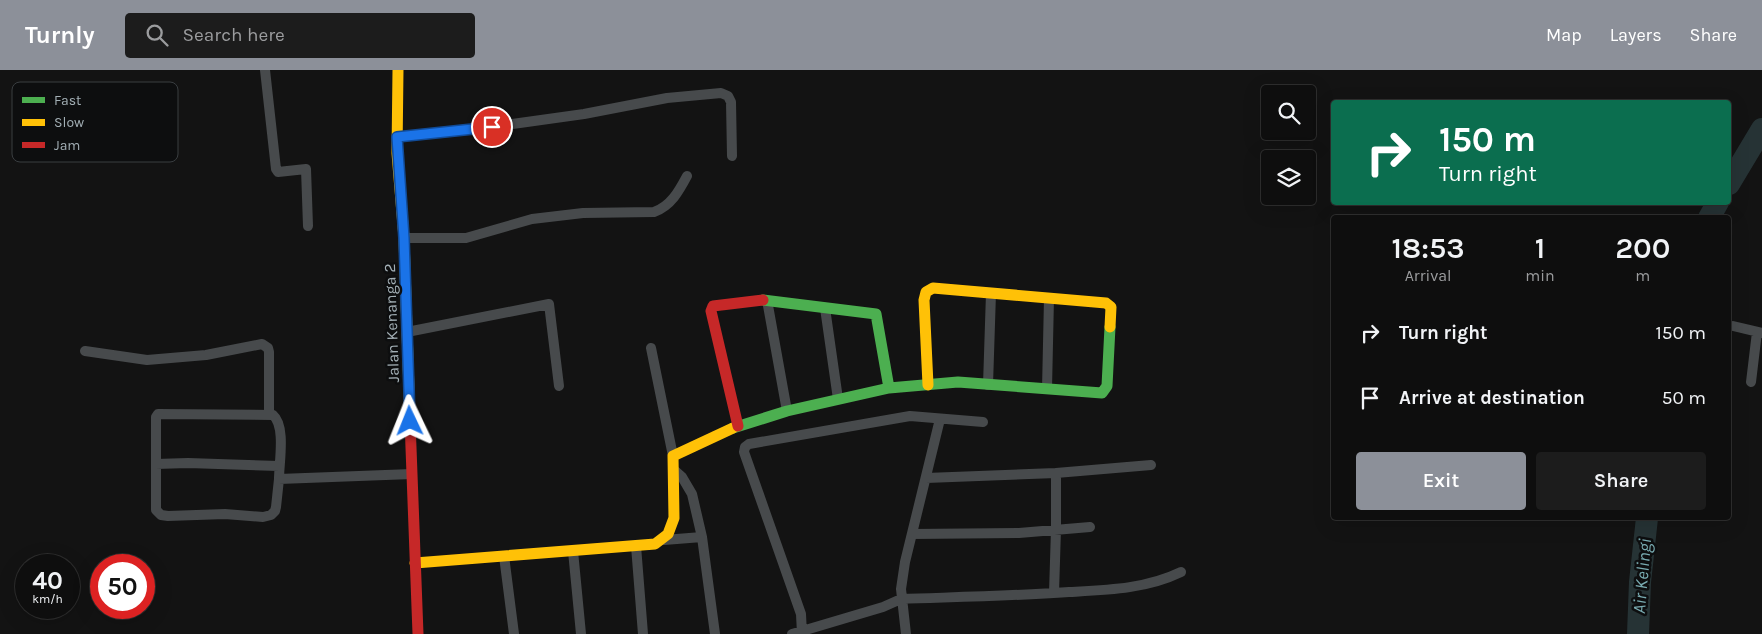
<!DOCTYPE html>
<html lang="en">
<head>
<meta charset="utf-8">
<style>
	body { margin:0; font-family:Karla,sans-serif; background:#1c1c1c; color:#f1f3f6; height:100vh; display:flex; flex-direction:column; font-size:19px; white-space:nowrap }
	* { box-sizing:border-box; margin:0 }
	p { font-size:16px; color:#9b9c9e }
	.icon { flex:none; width:28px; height:28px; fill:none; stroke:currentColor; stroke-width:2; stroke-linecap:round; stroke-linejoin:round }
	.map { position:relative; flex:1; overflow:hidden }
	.details { position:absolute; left:1331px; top:145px; width:400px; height:305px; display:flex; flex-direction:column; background:#0e0e0e; border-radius:5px; box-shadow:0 5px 20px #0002,0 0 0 1px #2e2e2e }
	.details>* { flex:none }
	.guide { position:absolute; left:1331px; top:30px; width:400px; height:105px; border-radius:5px; box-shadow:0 5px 20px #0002,0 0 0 1px #2e2e2e; background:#0b6e4f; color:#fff; overflow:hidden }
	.buttons { position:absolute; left:1261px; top:15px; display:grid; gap:10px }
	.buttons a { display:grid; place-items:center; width:55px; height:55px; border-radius:5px; background:#0e0e0e; box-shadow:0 5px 20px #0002,0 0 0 1px #2e2e2e; font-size:25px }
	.speed { position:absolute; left:15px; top:484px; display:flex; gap:10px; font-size:25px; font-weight:700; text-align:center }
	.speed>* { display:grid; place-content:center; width:65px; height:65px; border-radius:50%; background:#0e0e0e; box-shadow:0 5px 20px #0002,0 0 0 1px #2e2e2e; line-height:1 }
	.speed small { font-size:12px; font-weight:400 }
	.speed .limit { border:8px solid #d22; background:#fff; color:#111 }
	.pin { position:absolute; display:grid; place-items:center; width:42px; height:42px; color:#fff; margin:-21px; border:2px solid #fff; border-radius:50%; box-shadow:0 1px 5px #0007 }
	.me { position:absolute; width:55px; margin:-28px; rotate:358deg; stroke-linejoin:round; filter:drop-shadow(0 0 4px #0008) }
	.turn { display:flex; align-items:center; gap:18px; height:105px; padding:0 25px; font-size:22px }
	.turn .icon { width:65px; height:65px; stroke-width:2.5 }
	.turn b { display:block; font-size:35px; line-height:42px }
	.eta { display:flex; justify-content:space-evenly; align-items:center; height:85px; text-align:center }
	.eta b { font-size:30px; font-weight:600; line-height:35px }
	.button { display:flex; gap:10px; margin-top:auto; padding:10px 25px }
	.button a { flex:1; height:58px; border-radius:5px; background:#8c9099; color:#fff; font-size:20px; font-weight:600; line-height:58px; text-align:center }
	.button a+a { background:#1c1c1c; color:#f1f3f6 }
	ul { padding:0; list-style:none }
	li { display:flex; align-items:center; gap:15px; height:65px; padding:0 25px }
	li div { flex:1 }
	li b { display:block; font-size:19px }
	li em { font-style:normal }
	header { display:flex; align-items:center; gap:30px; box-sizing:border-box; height:70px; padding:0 25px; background:#8c9099; color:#fff }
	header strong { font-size:24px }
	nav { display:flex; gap:28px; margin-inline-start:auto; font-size:18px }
	.search { width:350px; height:45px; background:#1c1c1c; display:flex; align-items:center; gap:12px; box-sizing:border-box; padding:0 18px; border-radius:5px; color:#9b9c9e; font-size:19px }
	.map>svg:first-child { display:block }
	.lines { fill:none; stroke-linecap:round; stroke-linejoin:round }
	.river { stroke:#263335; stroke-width:22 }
	.street { stroke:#474a4c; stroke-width:10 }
	.fast { stroke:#4caf50; stroke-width:11 }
	.slow { stroke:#ffc107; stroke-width:11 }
	.jam { stroke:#c62828; stroke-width:11 }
	.route-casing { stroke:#114b97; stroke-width:12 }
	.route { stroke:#1a73e8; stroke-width:9 }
	.labels { text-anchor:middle; stroke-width:5; stroke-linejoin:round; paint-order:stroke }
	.street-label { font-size:16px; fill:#a3afb5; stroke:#0d0e0f }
	.water-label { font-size:18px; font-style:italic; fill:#79abb1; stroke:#0d0e0f }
	.key { fill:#0d0e0f; stroke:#3a3e41; stroke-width:1 }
	.key-label { font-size:14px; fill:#a3afb5 }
</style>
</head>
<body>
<header>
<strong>Turnly</strong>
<div class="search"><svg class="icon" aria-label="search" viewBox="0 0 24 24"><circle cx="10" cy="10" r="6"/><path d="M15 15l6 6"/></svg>Search here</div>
<nav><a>Map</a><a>Layers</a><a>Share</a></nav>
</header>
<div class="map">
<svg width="1762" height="564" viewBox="0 0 1762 564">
	<rect width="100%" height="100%" fill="#131313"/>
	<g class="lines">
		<path class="river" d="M1729,114L1762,59
			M1709,148L1718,132
			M1638,564L1640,512L1647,448"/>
		<path class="street" d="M265,0L276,99L278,102L306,99L308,156
			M397,67L491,57L584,44L667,28L721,23L728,26L731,32L732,86
			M404,168H466L532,149L583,143L654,142C671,136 679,121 687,106
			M767,230L787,341
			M825,238L838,329
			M1733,256L1762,263
			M407,262L549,234L559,316
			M651,278L673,386
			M85,281L147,290L206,285L262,274L268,278L269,282V345
			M1751,312L1757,262
			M988,315L991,223
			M1047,319L1049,228
			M156,394V347L158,344L273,345C286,356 279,393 279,409L412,404
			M673,399L682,407L692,424L702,467L715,564
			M1056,403L1151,395
			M926,408L1056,403V459L1054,523
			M279,409L276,437L275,441L271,445L263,447L225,444L168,446L161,445L156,440V394L188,393L279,396
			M912,464L1019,463L1090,457
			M664,470L702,467
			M636,476L643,564
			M573,481L581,564
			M504,486L514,564
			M792,564L883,537L901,529C957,527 1013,526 1069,522C1107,520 1146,519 1181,502
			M802,564L801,544L744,382L745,377L749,374L910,346L983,352
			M906,564L901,519L905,492L940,349"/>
		<path class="fast" d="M889,318L958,312L1102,323L1107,316L1110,257
			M733,358L787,341L889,318L876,244L763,230"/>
		<path class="slow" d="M398,0L397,83L404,168L410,351
			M928,315L924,230L926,222L933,218L1106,233L1111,237L1110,257
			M415,493L655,474L668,464L674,448L673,386L733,358"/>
		<path class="jam" d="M410,351L418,564
			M738,356L711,241L713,236L763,230"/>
	</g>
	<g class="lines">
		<defs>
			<path id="route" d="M410,351L404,168L397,67L492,57"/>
		</defs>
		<use href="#route" class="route-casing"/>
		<use href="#route" class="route"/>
	</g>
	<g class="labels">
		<g class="street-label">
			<text transform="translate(391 253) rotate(-92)" y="6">Jalan Kenanga 2</text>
		</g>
		<g class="water-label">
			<text transform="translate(1642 506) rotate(-85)" y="6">Air Kelingi</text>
		</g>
	</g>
	<rect x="12" y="12" width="166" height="80" rx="8" class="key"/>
	<rect x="22" y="27" width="23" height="6" fill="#4caf50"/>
	<rect x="22" y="49" width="23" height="7" fill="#ffc107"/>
	<rect x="22" y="72" width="23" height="6" fill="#c62828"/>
	<g class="key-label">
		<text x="54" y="35">Fast</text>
		<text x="54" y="57">Slow</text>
		<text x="54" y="80">Jam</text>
	</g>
</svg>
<div class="buttons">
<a><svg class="icon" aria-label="search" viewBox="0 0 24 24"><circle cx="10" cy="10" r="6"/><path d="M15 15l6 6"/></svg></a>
<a><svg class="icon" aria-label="layers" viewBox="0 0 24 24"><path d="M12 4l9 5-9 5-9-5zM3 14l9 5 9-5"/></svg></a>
</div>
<div class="speed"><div>40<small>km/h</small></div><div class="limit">50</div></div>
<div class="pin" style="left:492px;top:57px;background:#d93025"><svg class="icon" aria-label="arrive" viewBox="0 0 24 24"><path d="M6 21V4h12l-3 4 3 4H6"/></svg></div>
<svg class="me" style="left:410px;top:351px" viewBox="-20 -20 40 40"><path d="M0-17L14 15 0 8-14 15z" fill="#1a73e8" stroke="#fff" stroke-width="4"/></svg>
<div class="guide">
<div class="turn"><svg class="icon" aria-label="right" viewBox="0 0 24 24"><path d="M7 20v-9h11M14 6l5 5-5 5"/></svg><div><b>150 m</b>Turn right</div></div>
</div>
<section class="details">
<div class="eta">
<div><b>18:53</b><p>Arrival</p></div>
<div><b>1</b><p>min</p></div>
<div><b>200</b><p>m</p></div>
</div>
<ul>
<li><svg class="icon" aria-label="right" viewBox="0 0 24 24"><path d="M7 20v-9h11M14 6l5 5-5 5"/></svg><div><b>Turn right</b></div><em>150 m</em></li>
<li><svg class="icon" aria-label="arrive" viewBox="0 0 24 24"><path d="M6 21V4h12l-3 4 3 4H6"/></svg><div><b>Arrive at destination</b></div><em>50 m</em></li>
</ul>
<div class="button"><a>Exit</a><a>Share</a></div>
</section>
</div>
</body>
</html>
